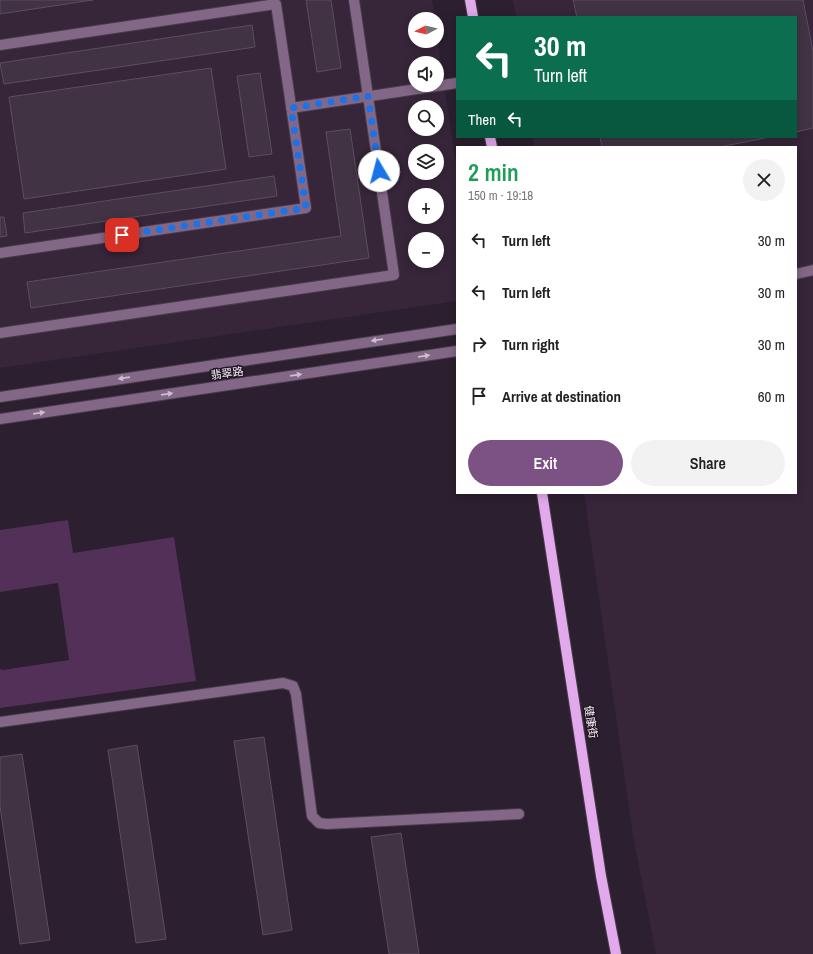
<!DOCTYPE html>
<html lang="en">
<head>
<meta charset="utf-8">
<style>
	body { margin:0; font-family:"Archivo Narrow","Noto Sans SC",sans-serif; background:#f2f2f2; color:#222; height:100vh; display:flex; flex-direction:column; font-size:15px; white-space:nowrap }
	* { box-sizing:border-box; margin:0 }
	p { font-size:13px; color:#767676 }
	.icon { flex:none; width:22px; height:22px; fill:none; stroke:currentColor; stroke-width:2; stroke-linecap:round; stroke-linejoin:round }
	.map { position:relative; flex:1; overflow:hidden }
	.drawer { position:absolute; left:456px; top:146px; width:341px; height:348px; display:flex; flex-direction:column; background:#fff; border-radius:0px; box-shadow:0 2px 10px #0003 }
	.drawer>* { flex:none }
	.hud { position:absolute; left:456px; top:16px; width:341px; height:122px; border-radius:0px; box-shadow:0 2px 10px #0003; background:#0b6e4f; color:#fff; overflow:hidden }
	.needle { width:26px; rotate:263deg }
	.fabs { position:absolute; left:408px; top:12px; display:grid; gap:8px }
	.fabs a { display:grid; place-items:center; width:36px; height:36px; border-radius:50%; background:#fff; box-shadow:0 2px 10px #0003; font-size:20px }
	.pin { position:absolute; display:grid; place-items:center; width:34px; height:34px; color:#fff; margin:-17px; border-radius:8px; box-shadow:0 2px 6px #0006 }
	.me { position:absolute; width:44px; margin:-22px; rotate:352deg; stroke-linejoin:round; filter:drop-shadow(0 0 3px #0008) }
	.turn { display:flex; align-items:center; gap:14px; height:84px; padding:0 12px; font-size:18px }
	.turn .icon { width:52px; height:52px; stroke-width:2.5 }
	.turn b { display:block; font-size:28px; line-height:34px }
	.then { display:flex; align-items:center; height:38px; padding:0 12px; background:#0003; gap:8px; font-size:15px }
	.round { display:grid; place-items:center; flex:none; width:42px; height:42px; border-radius:21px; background:#f2f2f2 }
	.summary { display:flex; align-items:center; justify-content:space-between; height:68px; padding:0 12px }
	h1 { font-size:24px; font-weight:600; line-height:30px; color:#1e9e55 }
	.cta { display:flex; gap:8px; margin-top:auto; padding:8px 12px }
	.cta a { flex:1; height:46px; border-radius:24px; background:#7c5284; color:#fff; font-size:16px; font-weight:600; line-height:46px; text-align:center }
	.cta a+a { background:#f2f2f2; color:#222 }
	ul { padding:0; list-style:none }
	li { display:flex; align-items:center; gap:12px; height:52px; padding:0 12px }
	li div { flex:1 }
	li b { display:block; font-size:15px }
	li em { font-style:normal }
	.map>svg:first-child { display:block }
	.built { fill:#37253a; fill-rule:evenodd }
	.green { fill:#523058 }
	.building { fill:#413343; stroke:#5c4d5f }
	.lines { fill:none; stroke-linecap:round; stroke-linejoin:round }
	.minor-casing { stroke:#483c4b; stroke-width:12 }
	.major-casing { stroke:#483c4b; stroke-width:12 }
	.minor { stroke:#836787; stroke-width:10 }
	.major { stroke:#e2aaec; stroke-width:10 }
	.oneway { fill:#cdbdcf }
	.route { stroke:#1a73e8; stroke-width:7; stroke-dasharray:0 12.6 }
	.labels { text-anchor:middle; stroke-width:3; stroke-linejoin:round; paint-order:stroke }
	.street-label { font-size:11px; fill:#f5ecf6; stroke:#231625 }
</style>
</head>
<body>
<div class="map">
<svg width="813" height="954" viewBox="0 0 813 954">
	<rect width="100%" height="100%" fill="#2c1f2f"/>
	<path class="built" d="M0,0H432L435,19H415V41H437V36L457,171V301L0,368ZM415,63H437V85H415ZM415,107H437V129H415ZM415,151H437V173H415ZM415,195H437V217H415ZM415,239H437V261H415Z
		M513,0H813V954H656L633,836L584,493H796V147H534L533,137H796V17H516Z"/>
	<path class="green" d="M68,520L73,553L174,537L196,681L0,708V669L3,670L69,660L58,583L0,592V530Z"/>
	<path class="building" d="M0,0H93L0,14Z
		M306,0H331L341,68L317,72Z
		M573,0H803L813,51V128L796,132V17H577Z
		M252,25L255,47L4,84L0,63Z
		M211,68L226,169L24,199L9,97Z
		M260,73L272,154L249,157L237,76Z
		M350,129L369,258L31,308L27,282L341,236L326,132Z
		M600,137H770L720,147H602Z
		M274,176L277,196L25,233L23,213Z
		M0,217H4L7,236L0,237Z
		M264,737L292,930L263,935L234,741Z
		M137,745L166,939L136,943L108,750Z
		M22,754L50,940L20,944L0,806V757Z
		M401,833L419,954H389L371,837Z"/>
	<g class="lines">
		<defs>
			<path id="minor" d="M0,45L276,4L306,208L0,253
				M291,108L457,83
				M796,274L813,270
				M0,333L394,275L354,0
				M0,397L457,329
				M0,419L457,351
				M0,722L283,683L293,686L296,694L312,816L319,823L327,824L519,814"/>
			<path id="major" d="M470,0L473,17
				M490,137L492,147
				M542,493L601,876L616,954"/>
		</defs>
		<use href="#minor" class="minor-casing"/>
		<use href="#major" class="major-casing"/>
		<use href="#minor" class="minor"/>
		<use href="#major" class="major"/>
	</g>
	<defs><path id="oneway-solid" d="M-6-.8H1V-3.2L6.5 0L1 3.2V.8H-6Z"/></defs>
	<g class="oneway">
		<use href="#oneway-solid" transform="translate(377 340) rotate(172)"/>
		<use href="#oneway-solid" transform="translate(424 356) rotate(-8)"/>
		<use href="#oneway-solid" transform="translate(296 375) rotate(-8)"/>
		<use href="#oneway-solid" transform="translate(124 378) rotate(172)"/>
		<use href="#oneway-solid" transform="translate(167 394) rotate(-8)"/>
		<use href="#oneway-solid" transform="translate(39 413) rotate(-8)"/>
	</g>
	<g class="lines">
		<path class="route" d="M122,235L306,208L291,108L368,96L379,171"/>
	</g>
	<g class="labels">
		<g class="street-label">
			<text transform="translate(227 373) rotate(-8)" y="4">翡翠路</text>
			<text transform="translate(591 722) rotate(81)" y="4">健康街</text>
		</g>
	</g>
</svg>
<div class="fabs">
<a><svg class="needle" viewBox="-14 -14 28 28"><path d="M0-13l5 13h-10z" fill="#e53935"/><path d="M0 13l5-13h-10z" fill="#767676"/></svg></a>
<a><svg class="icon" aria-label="sound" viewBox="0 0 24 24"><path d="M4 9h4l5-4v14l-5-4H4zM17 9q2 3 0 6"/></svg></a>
<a><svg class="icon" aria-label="search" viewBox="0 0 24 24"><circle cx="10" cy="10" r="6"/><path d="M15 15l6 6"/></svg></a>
<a><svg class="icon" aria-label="layers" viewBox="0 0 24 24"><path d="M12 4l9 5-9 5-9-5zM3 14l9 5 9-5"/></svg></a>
<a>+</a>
<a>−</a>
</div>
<div class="pin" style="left:122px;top:235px;background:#d93025"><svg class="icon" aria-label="arrive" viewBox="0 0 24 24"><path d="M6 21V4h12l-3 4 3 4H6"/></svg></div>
<svg class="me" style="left:379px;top:171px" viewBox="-20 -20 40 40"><circle r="19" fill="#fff"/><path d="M0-13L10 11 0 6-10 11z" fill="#1a73e8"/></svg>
<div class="hud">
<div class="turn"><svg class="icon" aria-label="left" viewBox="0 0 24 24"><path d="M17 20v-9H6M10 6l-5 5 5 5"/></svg><div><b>30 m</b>Turn left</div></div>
<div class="then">Then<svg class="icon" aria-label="left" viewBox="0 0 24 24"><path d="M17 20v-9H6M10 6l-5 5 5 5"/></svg></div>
</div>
<section class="drawer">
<div class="summary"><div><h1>2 min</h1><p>150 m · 19:18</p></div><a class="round"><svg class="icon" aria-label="close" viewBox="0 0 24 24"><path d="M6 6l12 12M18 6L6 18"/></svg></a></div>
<ul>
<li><svg class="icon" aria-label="left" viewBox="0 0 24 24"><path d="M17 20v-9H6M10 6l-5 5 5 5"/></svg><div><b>Turn left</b></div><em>30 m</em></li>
<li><svg class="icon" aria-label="left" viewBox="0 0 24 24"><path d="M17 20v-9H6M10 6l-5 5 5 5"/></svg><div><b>Turn left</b></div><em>30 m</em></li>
<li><svg class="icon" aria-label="right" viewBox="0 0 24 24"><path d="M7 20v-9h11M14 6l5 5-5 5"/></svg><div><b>Turn right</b></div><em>30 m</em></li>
<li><svg class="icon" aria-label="arrive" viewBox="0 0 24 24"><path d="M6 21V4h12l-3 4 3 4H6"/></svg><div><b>Arrive at destination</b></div><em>60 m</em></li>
</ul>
<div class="cta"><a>Exit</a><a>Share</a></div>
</section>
</div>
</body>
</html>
